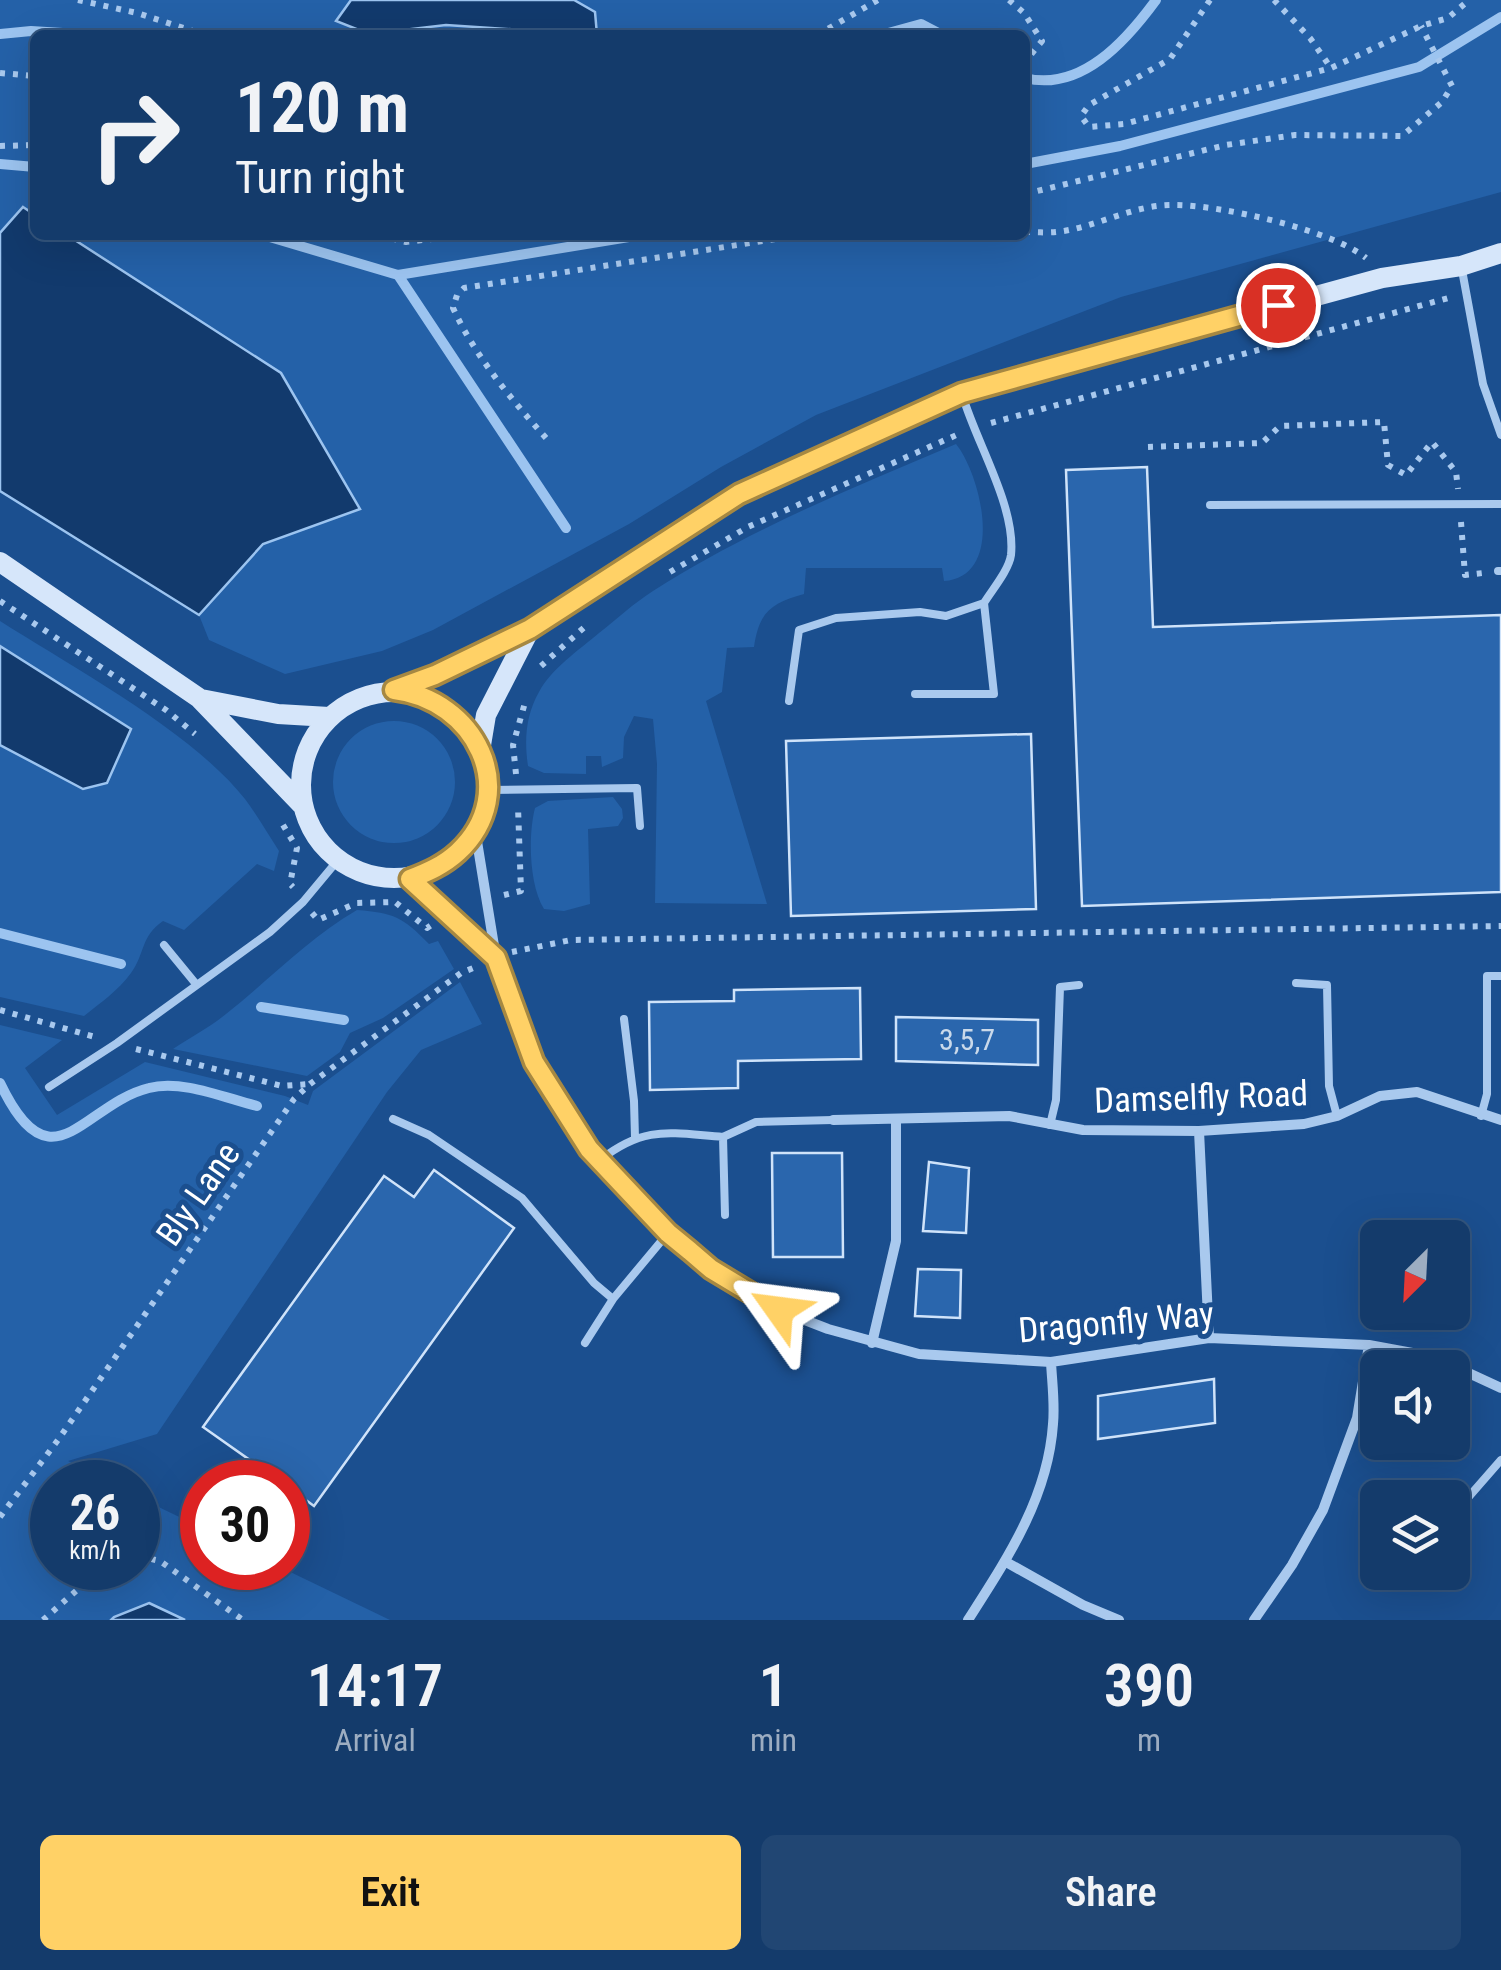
<!DOCTYPE html>
<html lang="en">
<head>
<meta charset="utf-8">
<style>
	body { margin:0; font-family:"Roboto Condensed",sans-serif; background:#214673; color:#f1f3f6; height:100vh; display:flex; flex-direction:column; font-size:38px; white-space:nowrap }
	* { box-sizing:border-box; margin:0 }
	p { font-size:32px; color:#9dadc1 }
	.icon { flex:none; width:55px; height:55px; fill:none; stroke:currentColor; stroke-width:2; stroke-linecap:round; stroke-linejoin:round }
	.map { position:relative; height:1620px; overflow:hidden }
	.panel { display:flex; flex-direction:column; background:#143b6b; flex:1 }
	.panel>* { flex:none }
	.banner { position:absolute; left:30px; top:30px; width:1000px; height:210px; border-radius:15px; box-shadow:0 10px 40px #0002,0 0 0 2px #33557e; background:#143b6b; color:#f1f3f6; overflow:hidden }
	.needle { width:65px; rotate:204deg }
	.controls { position:absolute; left:1360px; top:1220px; display:grid; gap:20px }
	.controls a { display:grid; place-items:center; width:110px; height:110px; border-radius:15px; background:#143b6b; box-shadow:0 10px 40px #0002,0 0 0 2px #33557e; font-size:50px }
	.speed { position:absolute; left:30px; top:1460px; display:flex; gap:20px; font-size:50px; font-weight:700; text-align:center }
	.speed>* { display:grid; place-content:center; width:130px; height:130px; border-radius:50%; background:#143b6b; box-shadow:0 10px 40px #0002,0 0 0 2px #33557e; line-height:1 }
	.speed small { font-size:25px; font-weight:400 }
	.speed .limit { border:15px solid #d22; background:#fff; color:#111 }
	.pin { position:absolute; display:grid; place-items:center; width:85px; height:85px; color:#fff; margin:-42px; border:5px solid #fff; border-radius:50%; box-shadow:0 2px 10px #0007 }
	.me { position:absolute; width:110px; margin:-55px; rotate:301deg; stroke-linejoin:round; filter:drop-shadow(0 0 8px #0008) }
	.turn { display:flex; align-items:center; gap:35px; height:210px; padding:0 40px; font-size:45px }
	.turn .icon { width:130px; height:130px; stroke-width:2.5 }
	.turn b { display:block; font-size:70px; line-height:85px }
	.eta { display:flex; justify-content:space-evenly; align-items:center; height:170px; text-align:center }
	.eta b { font-size:60px; font-weight:600; line-height:70px }
	.button { display:flex; gap:20px; margin-top:auto; padding:20px 40px }
	.button a { flex:1; height:115px; border-radius:15px; background:#ffd166; color:#111; font-size:40px; font-weight:600; line-height:115px; text-align:center }
	.button a+a { background:#214673; color:#f1f3f6 }
	.map>svg:first-child { display:block }
	.green { fill:#2461a8 }
	.water { fill:#123a6d; stroke:#9cc4f0; stroke-width:2.5 }
	.lines { fill:none; stroke-linecap:round; stroke-linejoin:round }
	.stream { stroke:#9cc4f0; stroke-width:10 }
	.building { fill:#2a66ad; stroke:#cfe3fa; stroke-width:2.5 }
	.path { stroke:#a9c9ee; stroke-width:6; stroke-dasharray:5 8; stroke-linecap:butt }
	.lane { stroke:#a9c9ee; stroke-width:8 }
	.street { stroke:#a9c9ee; stroke-width:10 }
	.secondary { stroke:#d6e6fa; stroke-width:20 }
	.route-casing { stroke:#a68842; stroke-width:25 }
	.route { stroke:#ffd166; stroke-width:18 }
	.labels { text-anchor:middle; stroke-width:10; stroke-linejoin:round; paint-order:stroke }
	.number-label { font-size:30px; fill:#cad9ea }
	.street-label { font-size:35px; fill:#fff; stroke:#1b4f8f }
</style>
</head>
<body>
<div class="map">
<svg width="1501" height="1620" viewBox="0 0 1501 1620">
	<rect width="100%" height="100%" fill="#1b4f8f"/>
	<path class="green" d="M0,0H1501V192L1121,297L816,415L721,467L629,524L433,630L382,651L285,674L209,640L199,615L263,544L359,510L281,373L67,235H1025V35H35V215L23,207L0,233Z
		M956,444C981,475 1006,576 944,581L942,568H806L804,594C772,603 759,611 754,647L727,648L722,692L706,701L767,904L655,903L657,764L653,719L634,716L624,737L623,758L602,767L601,756H586V774L544,773L528,766C524,739 526,715 539,692C551,669 579,650 599,633C617,619 634,603 653,591C748,530 852,488 956,444Z
		M0,621C74,668 191,731 245,799C257,815 268,834 279,851L274,871L257,864L184,930L163,921C140,937 146,952 131,973C118,991 100,1003 84,1016L0,997V745L83,789L131,729L0,646Z
		M333 782a61 61 0 1 1 122 0a61 61 0 1 1-122 0Z
		M613,797L622,809L623,818L618,826L588,829L590,904L564,911L544,909C529,885 528,835 535,808L548,801Z
		M357,910C394,913 403,917 429,944L438,941L454,969L383,1018L350,1033L340,1052L307,1076L173,1049C191,1037 210,1027 226,1014C270,979 309,938 357,910Z
		M460,982L482,1024L421,1050L387,1092L157,1434L68,1461L109,1482H52V1568H138V1497L202,1528V1568H282L390,1620H0V1025L62,1040L25,1068L57,1115L145,1062L285,1096L308,1105L313,1091Z"/>
	<path class="water" d="M351,0H574L595,12L597,35L446,25L369,34L336,21Z
		M23,207L35,215V235H67L281,373L360,509L263,544L199,615L0,491V233Z
		M0,646L131,729L107,783L83,789L0,745Z
		M149,1603L185,1620H111L114,1617Z"/>
	<g class="lines">
		<path class="stream" d="M0,34L31,31L94,35
			M881,35L921,24L942,35
			M1025,78C1081,92 1126,41 1156,0
			M0,164L35,167
			M1025,164L1120,146L1419,67L1501,17
			M263,235L398,275L566,528
			M398,275L641,235
			M0,933L121,964
			M261,1007L344,1020
			M0,1083C52,1192 83,1104 149,1088C181,1079 225,1098 257,1106"/>
	</g>
	<path class="building" d="M1147,467L1153,627L1501,615V892L1082,906L1066,470Z
		M1031,734L1036,909L791,916L786,741Z
		M860,988L861,1059L738,1061V1088L650,1090L649,1002L734,1001V990Z
		M896,1017L1038,1020V1065L896,1061Z
		M772,1153H842L843,1257H773Z
		M929,1162L969,1168L966,1233L923,1231Z
		M434,1170L514,1228L314,1506L288,1487V1482H281L203,1427L384,1176L414,1197Z
		M918,1269L961,1270L960,1318L915,1316Z
		M1214,1379L1215,1423L1098,1439V1396Z"/>
	<g class="lines">
		<path class="path" d="M78,0L137,13L205,35
			M1009,0L1024,13L1042,41L1025,62
			M1210,0L1170,59L1089,105L1081,116L1089,127L1124,124L1331,68L1421,26L1448,18L1469,0
			M1274,0L1310,38L1331,68
			M817,35L878,0
			M0,73L35,76
			M0,146L35,145
			M1025,194L1226,145L1295,135L1402,136L1442,102L1452,86L1421,26
			M1025,232C1035,232 1046,233 1056,232C1096,228 1133,204 1175,205C1220,205 1332,230 1366,258
			M379,235L406,242L465,235
			M991,423L1452,297
			M546,438C511,399 475,356 453,308L457,295L464,288L801,235
			M1148,447L1262,443L1280,426L1384,422L1388,465L1406,475L1432,442L1456,472L1458,489
			M1461,522L1465,575L1483,573
			M670,572L748,527L961,433
			M0,601L166,710L195,734
			M541,666L588,624
			M516,774L513,745L526,699
			M283,825L297,848L290,884L293,887
			M504,895L521,891L518,807
			M312,913L318,920L357,903L395,902L427,928L433,924
			M512,952L571,940L1501,926
			M0,1010L95,1037
			M136,1049L282,1086L309,1084
			M0,1517L58,1440L294,1099L310,1084L461,973L478,966
			M138,1556L160,1561L243,1620
			M43,1620L102,1568"/>
		<path class="lane" d="M1462,270L1483,384L1501,435
			M1210,505L1501,504
			M1498,571H1501
			M915,694H994L984,603
			M789,701L799,630L836,618L920,612L946,616L984,603C992,590 1009,570 1011,555C1016,507 977,444 963,397
			M488,790L637,788L640,826
			M164,945L196,984
			M1296,983L1327,985L1329,1086L1337,1116
			M624,1019L634,1101L635,1138
			M49,1087L117,1043L270,932L303,902L338,860
			M1481,1116L1487,1094V976H1501
			M393,1119L429,1135L522,1198L594,1283L613,1299L668,1233
			M1050,1125L1056,1100L1060,987L1079,985
			M723,1137L756,1122L833,1120
			M600,1160C645,1125 669,1133 723,1137L725,1215
			M585,1343L613,1299
			M1452,1516L1501,1460
			M1452,1538L1466,1551"/>
		<path class="street" d="M475,829L496,958L534,1063L589,1149L668,1233L711,1269L779,1310L828,1329L919,1354L1051,1362L1209,1338L1369,1345L1434,1357L1501,1388
			M410,879L495,958
			M833,1120L1009,1116L1083,1130L1199,1131L1304,1124L1337,1116L1380,1096L1417,1092L1501,1120
			M1199,1131L1209,1338
			M872,1343L896,1241V1121
			M1006,1562L1083,1605L1119,1620
			M968,1620C1007,1559 1048,1498 1053,1424C1055,1404 1052,1382 1051,1362
			M1254,1620L1292,1565L1323,1510L1357,1418L1369,1345"/>
		<path class="secondary" d="M0,562L199,698L303,806
			M395,690L435,675L530,629L739,494L962,393L1382,278L1461,266L1501,253
			M301 785a93 93 0 1 1 186 0a93 93 0 1 1-186 0Z
			M201,699L278,714L329,717
			M480,751L486,715L530,629"/>
	</g>
	<g class="lines">
		<defs>
			<path id="route" d="M779,1310L711,1269L690,1251L668,1233L589,1149L534,1062L496,958L410,879C428,872 444,865 458,852C523,791 474,699 394,690L435,675L530,629L739,494L962,393L1278,305"/>
		</defs>
		<use href="#route" class="route-casing"/>
		<use href="#route" class="route"/>
	</g>
	<g class="labels">
		<g class="number-label">
			<text x="967" y="1050">3,5,7</text>
		</g>
		<g class="street-label">
			<text transform="translate(1201 1097) rotate(-2)" y="12">Damselfly Road</text>
			<text transform="translate(198 1194) rotate(-55)" y="12">Bly Lane</text>
			<text transform="translate(1116 1322) rotate(-5)" y="12">Dragonfly Way</text>
		</g>
	</g>
</svg>
<div class="controls">
<a><svg class="needle" viewBox="-14 -14 28 28"><path d="M0-13l5 13h-10z" fill="#e53935"/><path d="M0 13l5-13h-10z" fill="#9dadc1"/></svg></a>
<a><svg class="icon" aria-label="sound" viewBox="0 0 24 24"><path d="M4 9h4l5-4v14l-5-4H4zM17 9q2 3 0 6"/></svg></a>
<a><svg class="icon" aria-label="layers" viewBox="0 0 24 24"><path d="M12 4l9 5-9 5-9-5zM3 14l9 5 9-5"/></svg></a>
</div>
<div class="speed"><div>26<small>km/h</small></div><div class="limit">30</div></div>
<div class="pin" style="left:1278px;top:305px;background:#d93025"><svg class="icon" aria-label="arrive" viewBox="0 0 24 24"><path d="M6 21V4h12l-3 4 3 4H6"/></svg></div>
<svg class="me" style="left:779px;top:1310px" viewBox="-20 -20 40 40"><path d="M0-17L14 15 0 8-14 15z" fill="#ffd166" stroke="#fff" stroke-width="4"/></svg>
<div class="banner">
<div class="turn"><svg class="icon" aria-label="right" viewBox="0 0 24 24"><path d="M7 20v-9h11M14 6l5 5-5 5"/></svg><div><b>120 m</b>Turn right</div></div>
</div>
</div>
<section class="panel">
<div class="eta">
<div><b>14:17</b><p>Arrival</p></div>
<div><b>1</b><p>min</p></div>
<div><b>390</b><p>m</p></div>
</div>
<div class="button"><a>Exit</a><a>Share</a></div>
</section>
</body>
</html>
